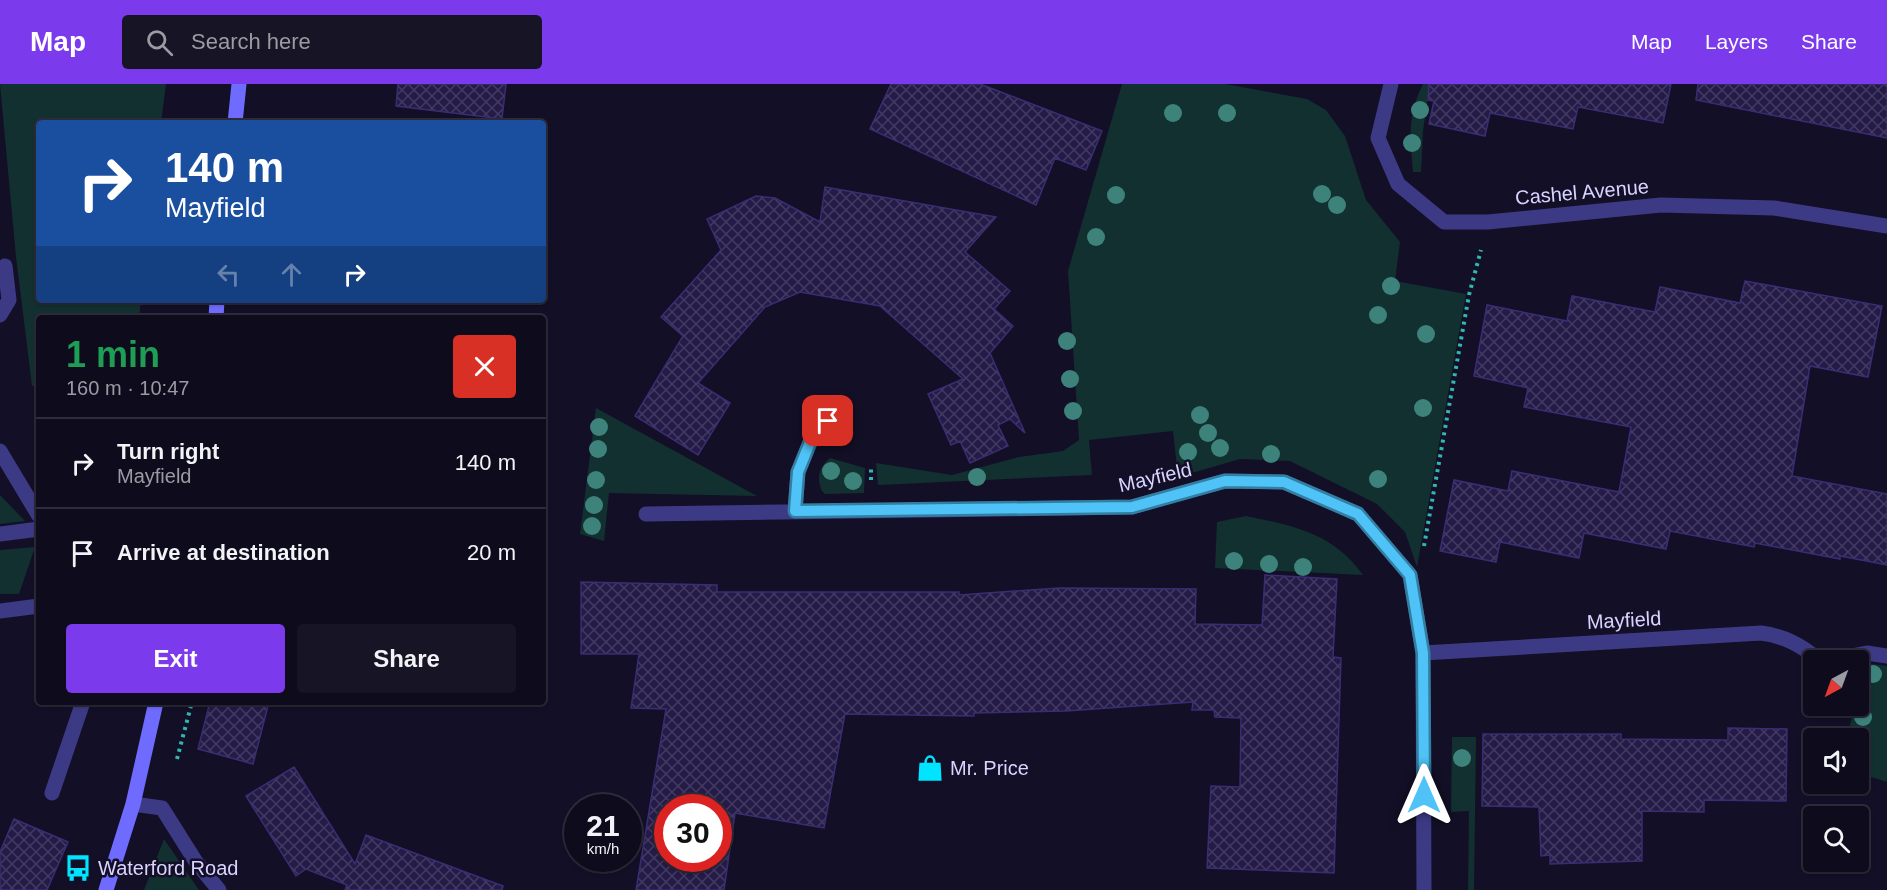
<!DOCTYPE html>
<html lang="en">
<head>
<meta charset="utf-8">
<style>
	body { margin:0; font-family:Helvetica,sans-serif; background:#171425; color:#f1f3f6; height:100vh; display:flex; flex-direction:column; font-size:22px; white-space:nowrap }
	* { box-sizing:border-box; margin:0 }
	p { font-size:20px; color:#9b9ba3 }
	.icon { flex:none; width:33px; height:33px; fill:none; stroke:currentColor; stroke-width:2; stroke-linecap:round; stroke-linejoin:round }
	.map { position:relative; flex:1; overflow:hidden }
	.panel { position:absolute; left:36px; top:231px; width:510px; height:390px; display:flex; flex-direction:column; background:#0e0b1c; border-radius:6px; box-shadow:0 2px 4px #0004,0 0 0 2px #2e2b3b }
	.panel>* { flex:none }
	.hud { position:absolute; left:36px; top:36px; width:510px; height:183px; border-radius:6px; box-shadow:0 2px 4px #0004,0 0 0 2px #2e2b3b; background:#1a4fa0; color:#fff; overflow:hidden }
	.needle { width:39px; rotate:221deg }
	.buttons { position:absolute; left:1803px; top:566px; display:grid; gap:12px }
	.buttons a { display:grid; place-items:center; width:66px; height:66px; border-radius:6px; background:#0e0b1c; box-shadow:0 2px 4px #0004,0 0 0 2px #2e2b3b; font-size:30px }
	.speed { position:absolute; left:564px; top:710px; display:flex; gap:12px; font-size:30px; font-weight:700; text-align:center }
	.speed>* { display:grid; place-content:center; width:78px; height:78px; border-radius:50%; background:#0e0b1c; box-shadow:0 2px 4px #0004,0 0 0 2px #2e2b3b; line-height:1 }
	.speed small { font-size:15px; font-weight:400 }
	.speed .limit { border:9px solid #d22; background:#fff; color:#111 }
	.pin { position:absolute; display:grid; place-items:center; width:51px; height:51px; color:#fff; margin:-26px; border-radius:12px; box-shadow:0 3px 9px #0006 }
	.me { position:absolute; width:66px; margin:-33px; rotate:0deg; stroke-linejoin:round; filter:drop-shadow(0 0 4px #0008) }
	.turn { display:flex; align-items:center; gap:21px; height:126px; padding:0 30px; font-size:27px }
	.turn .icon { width:78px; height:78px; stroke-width:2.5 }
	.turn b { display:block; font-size:42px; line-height:51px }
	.lanes { display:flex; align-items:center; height:57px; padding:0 30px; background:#0003; justify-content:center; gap:30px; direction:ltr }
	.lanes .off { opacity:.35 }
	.round { display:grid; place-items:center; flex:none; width:63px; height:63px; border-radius:6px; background:#171425 }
	.headline { display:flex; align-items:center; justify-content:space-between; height:102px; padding:0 30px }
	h1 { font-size:36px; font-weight:600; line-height:45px; color:#1e9e55 }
	.button { display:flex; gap:12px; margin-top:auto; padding:12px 30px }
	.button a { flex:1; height:69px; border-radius:6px; background:#7c3aed; color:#fff; font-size:24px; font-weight:600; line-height:69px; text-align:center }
	.button a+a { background:#171425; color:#f1f3f6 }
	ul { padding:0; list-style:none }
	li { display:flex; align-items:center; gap:18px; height:90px; padding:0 30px; border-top:2px solid #2e2b3b }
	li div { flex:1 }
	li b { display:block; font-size:22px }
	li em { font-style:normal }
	header { display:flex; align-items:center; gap:36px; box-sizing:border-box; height:84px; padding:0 30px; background:#7c3aed; color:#fff }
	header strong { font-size:28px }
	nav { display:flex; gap:33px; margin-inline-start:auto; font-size:21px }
	.search { width:420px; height:54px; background:#171425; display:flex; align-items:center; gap:15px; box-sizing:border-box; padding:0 21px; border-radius:6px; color:#9b9ba3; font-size:22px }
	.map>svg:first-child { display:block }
	.grass { fill:#12302f }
	.building { fill:url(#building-cross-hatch); stroke:#3b2d73; stroke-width:1.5; fill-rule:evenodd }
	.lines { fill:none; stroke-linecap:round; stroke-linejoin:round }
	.path { stroke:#2fb8b0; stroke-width:4; stroke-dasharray:3 4.5; stroke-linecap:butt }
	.service { stroke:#3d3a85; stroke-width:15 }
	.minor { stroke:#3d3a85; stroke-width:15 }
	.secondary { stroke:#6f6bff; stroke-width:15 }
	.tree { fill:#3d827b }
	.route-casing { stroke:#337fa1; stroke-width:15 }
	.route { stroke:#4fc3f7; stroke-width:10 }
	.labels { text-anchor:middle; stroke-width:5; stroke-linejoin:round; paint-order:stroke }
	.street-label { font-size:20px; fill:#d9d4ff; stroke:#130f26 }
	.poi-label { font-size:20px; fill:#d9d4ff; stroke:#130f26; text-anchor:start }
</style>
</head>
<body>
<header>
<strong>Map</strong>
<div class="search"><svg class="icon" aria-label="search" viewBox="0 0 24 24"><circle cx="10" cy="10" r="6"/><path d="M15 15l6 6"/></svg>Search here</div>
<nav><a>Map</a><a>Layers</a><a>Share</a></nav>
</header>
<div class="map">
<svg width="1887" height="806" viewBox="0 0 1887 806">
	<defs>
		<pattern id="building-cross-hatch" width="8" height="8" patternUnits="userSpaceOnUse" patternTransform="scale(1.5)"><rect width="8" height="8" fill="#241b47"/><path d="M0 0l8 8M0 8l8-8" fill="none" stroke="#433b63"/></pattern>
	</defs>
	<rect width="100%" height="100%" fill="#130f26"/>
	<path class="grass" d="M0,0H166L161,39H39V216H141L139,234H39V302H32L16,173Z
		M1122,0H1225L1307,15L1326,26L1345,52L1366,116L1400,158L1395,197L1466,210L1417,483L1405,448L1377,420L1290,377L1240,375L1178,393L1173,347L1089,356L1092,391L878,401L876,379L952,391L1019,373L1063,367L1079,356L1068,187Z
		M1423,0H1430L1423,47L1421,88H1413C1410,54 1407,32 1423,0Z
		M596,324L757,412L609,409L604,457L580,450Z
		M830,374L865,384L864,409L825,410L822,407C816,394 819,383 830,374Z
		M0,411L25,437L0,440Z
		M1246,432C1294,442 1333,449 1363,491L1215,484L1217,438Z
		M35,463L19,510H0V466Z
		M1865,579L1887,582V698L1859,689L1858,654H1847L1855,621H1858L1859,605Z
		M1452,653H1476L1474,806H1468L1469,727L1451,728Z
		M164,755L199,806H144Z"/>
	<path class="building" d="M398,0H506L502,35L396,22Z
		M891,0H980L1102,47L1086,86L1055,74L1036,121L870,45Z
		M1429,0H1671L1663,39L1578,23L1573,45L1490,29L1485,52L1429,40L1434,17L1428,16Z
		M1698,0H1887V54L1696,16Z
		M825,103L996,133L965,168L1010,207L994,225L1013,242L990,269L1025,349L1010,335L998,341L1008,362L970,379L960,357L951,361L928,310L963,295L880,222L800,208L765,223L698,299L730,319L698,371L635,332L683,252L661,233L721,166L707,135L756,112L775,114L820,138Z
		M1745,197L1882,222L1868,293L1810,282L1792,392L1887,410V481L1840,472V475L1755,459L1754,463L1670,447L1666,465L1584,449L1579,474L1500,458L1496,478L1440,467L1454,396L1508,407L1512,387L1619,408L1631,343L1524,323L1528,304L1474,292L1487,221L1567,237L1572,212L1655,228L1660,203L1740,219Z
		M1265,491L1337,495L1333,573L1341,574L1334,789L1207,784L1211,702L1240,703L1241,634L1215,633L1214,626H1192L1193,618L1066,627L974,629V632L845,630L824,744L735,729L724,806H636L666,625L631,624L639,570H581V498L717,501V508H959V511L1059,504L1196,505L1195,540L1262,541ZM668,723H718V774H668Z
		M210,618H269L253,680L198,665Z
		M1728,644L1787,645L1786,717L1704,716V728L1642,727V777L1550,780V771L1541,772L1539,723L1482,722L1483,650H1621V655L1728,656Z
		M294,683L355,780L366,751L503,802L502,806H345L347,801L306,785L296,792L246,712Z
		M14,735L68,758L47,806H0V768Z"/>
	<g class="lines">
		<path class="path" d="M871,396V385
			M1424,462L1469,211L1481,166
			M177,675L192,618"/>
		<path class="service" d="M0,231L9,216L5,182
			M0,367L39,432
			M0,450L39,445
			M0,527L39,522
			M1831,576L1867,569L1887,572
			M52,709L83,618"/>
		<path class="minor" d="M1391,0L1378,54L1398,100L1444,138H1488L1661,121L1774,124L1887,142
			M795,427L798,388L813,351L828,337
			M646,430L1132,423L1225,397L1284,398L1358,430L1410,491L1423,569L1424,806
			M1423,569L1761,549C1784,552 1801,561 1819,576
			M133,720L162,724L196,778L219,806"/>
		<path class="secondary" d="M235,39L239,0
			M216,234L217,216
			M106,806L133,720L156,618"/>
	</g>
	<g class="tree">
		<circle cx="1420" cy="26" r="9"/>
		<circle cx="1173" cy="29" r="9"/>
		<circle cx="1227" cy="29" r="9"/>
		<circle cx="1412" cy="59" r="9"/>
		<circle cx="1322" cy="110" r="9"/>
		<circle cx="1116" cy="111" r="9"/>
		<circle cx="1337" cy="121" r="9"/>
		<circle cx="1096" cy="153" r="9"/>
		<circle cx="1391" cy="202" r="9"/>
		<circle cx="1378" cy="231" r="9"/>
		<circle cx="1426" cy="250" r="9"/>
		<circle cx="1067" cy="257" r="9"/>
		<circle cx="1070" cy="295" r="9"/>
		<circle cx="1423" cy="324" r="9"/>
		<circle cx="1073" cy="327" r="9"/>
		<circle cx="1200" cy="331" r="9"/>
		<circle cx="599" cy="343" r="9"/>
		<circle cx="1208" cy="349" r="9"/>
		<circle cx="1220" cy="364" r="9"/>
		<circle cx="598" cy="365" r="9"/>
		<circle cx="1188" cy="368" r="9"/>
		<circle cx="1271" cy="370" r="9"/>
		<circle cx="831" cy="387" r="9"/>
		<circle cx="977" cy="393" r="9"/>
		<circle cx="1378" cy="395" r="9"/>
		<circle cx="596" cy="396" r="9"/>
		<circle cx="853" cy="397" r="9"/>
		<circle cx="594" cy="421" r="9"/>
		<circle cx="592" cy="442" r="9"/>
		<circle cx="1234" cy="477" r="9"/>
		<circle cx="1269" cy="480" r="9"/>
		<circle cx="1303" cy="483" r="9"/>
		<circle cx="1873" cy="590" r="9"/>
		<circle cx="1863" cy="633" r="9"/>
		<circle cx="1462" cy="674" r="9"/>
	</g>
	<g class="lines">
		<defs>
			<path id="route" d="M828,337L813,351L798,388L795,427L1132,423L1225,397L1284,398L1358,430L1410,491L1423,569L1424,711"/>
		</defs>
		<use href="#route" class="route-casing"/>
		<use href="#route" class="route"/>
	</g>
	<defs>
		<symbol id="shop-bare" viewBox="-9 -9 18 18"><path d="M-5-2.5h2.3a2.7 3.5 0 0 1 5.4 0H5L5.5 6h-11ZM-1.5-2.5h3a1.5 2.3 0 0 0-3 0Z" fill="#00e5ff" stroke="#130f26" stroke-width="2.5" paint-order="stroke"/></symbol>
		<symbol id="bus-bare" viewBox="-9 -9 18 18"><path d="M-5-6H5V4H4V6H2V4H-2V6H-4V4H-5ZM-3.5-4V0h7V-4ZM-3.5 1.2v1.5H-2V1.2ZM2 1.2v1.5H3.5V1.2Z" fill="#00e5ff" stroke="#130f26" stroke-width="2.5" paint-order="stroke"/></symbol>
	</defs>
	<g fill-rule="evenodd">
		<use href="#shop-bare" x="911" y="665" width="38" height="38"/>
		<use href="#bus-bare" x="59" y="765" width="38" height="38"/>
	</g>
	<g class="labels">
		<g class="street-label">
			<text transform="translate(1582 108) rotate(-5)" y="7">Cashel Avenue</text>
			<text transform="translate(1155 393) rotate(-13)" y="7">Mayfield</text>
			<text transform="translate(1624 536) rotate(-3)" y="7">Mayfield</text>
		</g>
		<g class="poi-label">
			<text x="950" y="691">Mr. Price</text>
			<text x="98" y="791">Waterford Road</text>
		</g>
	</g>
</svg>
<div class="buttons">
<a><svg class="needle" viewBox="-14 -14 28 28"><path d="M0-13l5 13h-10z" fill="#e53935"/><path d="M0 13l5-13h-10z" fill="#9b9ba3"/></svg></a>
<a><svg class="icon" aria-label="sound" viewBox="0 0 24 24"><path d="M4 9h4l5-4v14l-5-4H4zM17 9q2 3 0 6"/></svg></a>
<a><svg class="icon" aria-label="search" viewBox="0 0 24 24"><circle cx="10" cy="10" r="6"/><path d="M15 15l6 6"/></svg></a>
</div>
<div class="speed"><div>21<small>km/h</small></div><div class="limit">30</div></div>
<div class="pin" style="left:828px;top:337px;background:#d93025"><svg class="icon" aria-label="arrive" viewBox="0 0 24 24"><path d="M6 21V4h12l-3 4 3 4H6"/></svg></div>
<svg class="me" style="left:1424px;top:711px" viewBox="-20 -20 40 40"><path d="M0-17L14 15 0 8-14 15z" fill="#4fc3f7" stroke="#fff" stroke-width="4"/></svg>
<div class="hud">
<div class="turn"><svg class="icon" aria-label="right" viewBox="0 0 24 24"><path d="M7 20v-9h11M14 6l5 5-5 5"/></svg><div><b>140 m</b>Mayfield</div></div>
<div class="lanes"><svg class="icon off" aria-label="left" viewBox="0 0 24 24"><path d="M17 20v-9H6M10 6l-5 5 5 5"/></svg><svg class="icon off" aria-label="ahead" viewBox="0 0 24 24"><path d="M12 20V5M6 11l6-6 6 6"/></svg><svg class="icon" aria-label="right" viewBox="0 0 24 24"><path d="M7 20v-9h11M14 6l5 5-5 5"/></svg></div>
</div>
<section class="panel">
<div class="headline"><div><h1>1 min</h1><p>160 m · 10:47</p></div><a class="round" style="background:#d93025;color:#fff"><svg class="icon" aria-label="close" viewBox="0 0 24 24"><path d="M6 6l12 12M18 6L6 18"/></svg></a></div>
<ul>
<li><svg class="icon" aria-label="right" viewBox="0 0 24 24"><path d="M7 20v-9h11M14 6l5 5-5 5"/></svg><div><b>Turn right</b><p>Mayfield</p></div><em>140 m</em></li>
<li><svg class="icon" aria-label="arrive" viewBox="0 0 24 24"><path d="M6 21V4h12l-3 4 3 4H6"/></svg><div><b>Arrive at destination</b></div><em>20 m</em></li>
</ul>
<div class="button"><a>Exit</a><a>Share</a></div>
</section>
</div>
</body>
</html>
